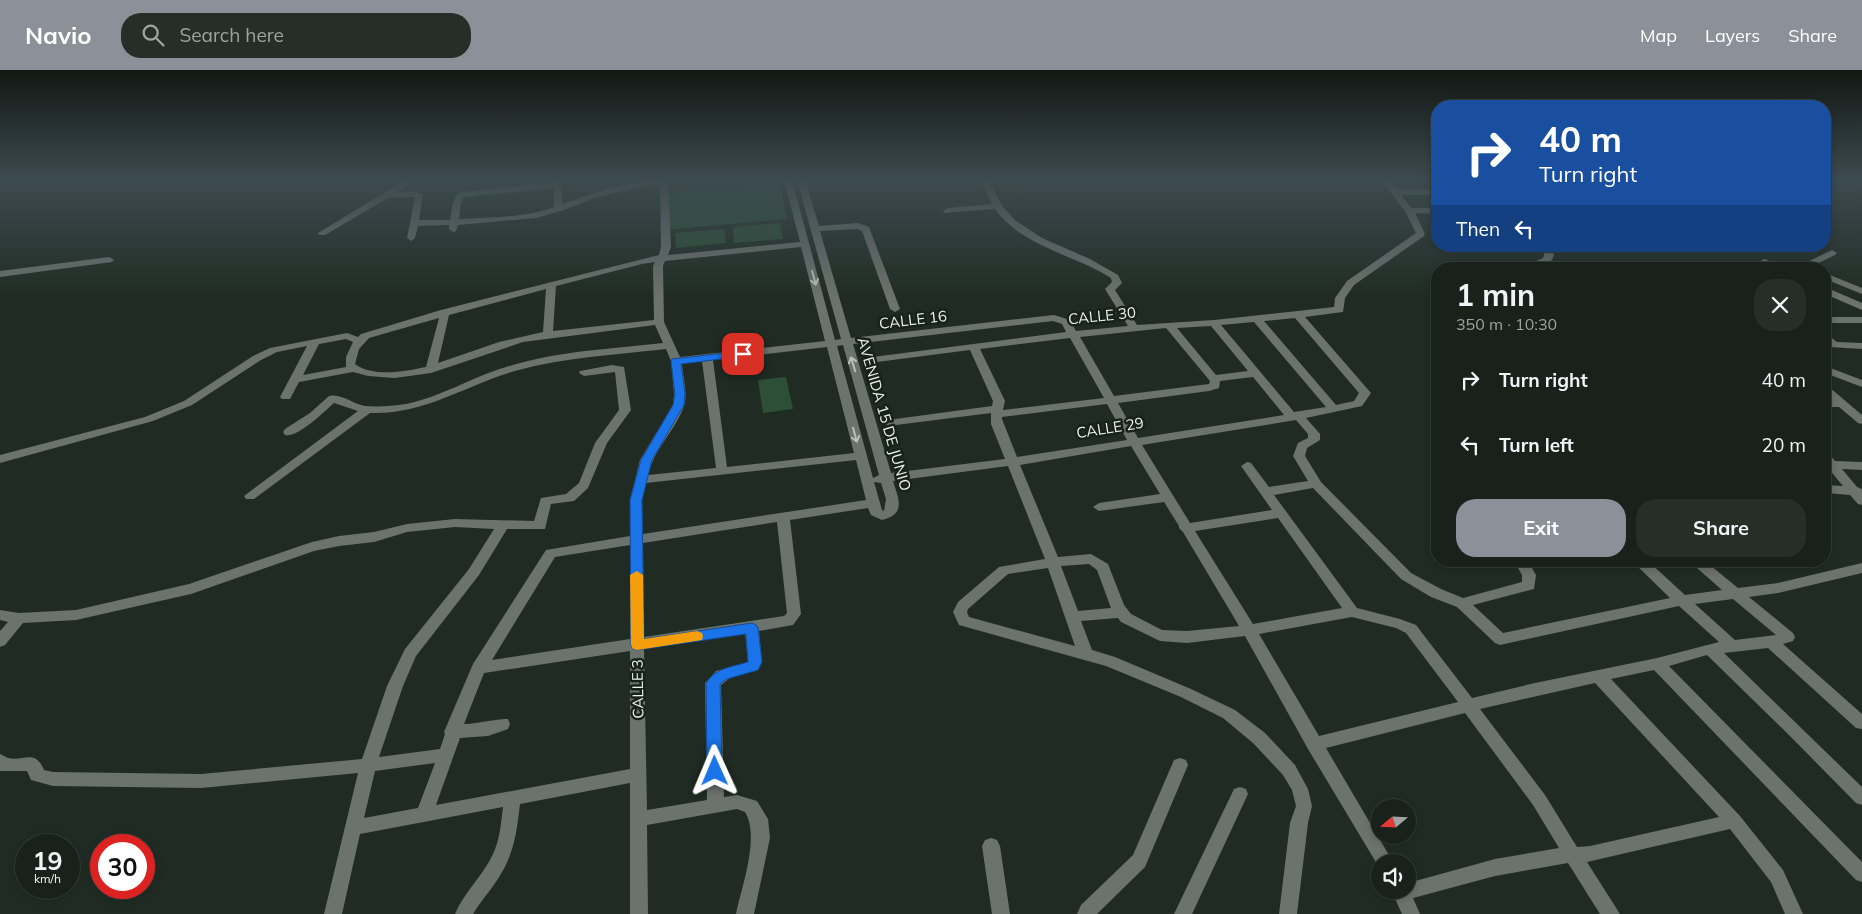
<!DOCTYPE html>
<html lang="en">
<head>
<meta charset="utf-8">
<style>
	body { margin:0; font-family:Mulish,sans-serif; background:#252e27; color:#f1f3f6; height:100vh; display:flex; flex-direction:column; font-size:19px; white-space:nowrap }
	* { box-sizing:border-box; margin:0 }
	p { font-size:16px; color:#9fa3a2 }
	.icon { flex:none; width:28px; height:28px; fill:none; stroke:currentColor; stroke-width:2; stroke-linecap:round; stroke-linejoin:round }
	.map { position:relative; flex:1; overflow:hidden }
	.side { position:absolute; left:1431px; top:192px; width:400px; height:305px; display:flex; flex-direction:column; background:#18211a; border-radius:20px; box-shadow:0 2px 8px #0003,0 0 0 1px #363e39 }
	.side>* { flex:none }
	.banner { position:absolute; left:1431px; top:30px; width:400px; height:152px; border-radius:20px; box-shadow:0 2px 8px #0003,0 0 0 1px #363e39; background:#1a4fa0; color:#fff; overflow:hidden }
	.needle { width:32px; rotate:251deg }
	.fabs { position:absolute; left:1371px; top:729px; display:grid; gap:10px }
	.fabs a { display:grid; place-items:center; width:45px; height:45px; border-radius:50%; background:#18211a; box-shadow:0 2px 8px #0003,0 0 0 1px #363e39; font-size:25px }
	.speed { position:absolute; left:15px; top:764px; display:flex; gap:10px; font-size:25px; font-weight:700; text-align:center }
	.speed>* { display:grid; place-content:center; width:65px; height:65px; border-radius:50%; background:#18211a; box-shadow:0 2px 8px #0003,0 0 0 1px #363e39; line-height:1 }
	.speed small { font-size:12px; font-weight:400 }
	.speed .limit { border:8px solid #d22; background:#fff; color:#111 }
	.pin { position:absolute; display:grid; place-items:center; width:42px; height:42px; color:#fff; margin:-21px; border-radius:10px; box-shadow:0 2px 8px #0006 }
	.me { position:absolute; width:55px; margin:-28px; rotate:359deg; stroke-linejoin:round; filter:drop-shadow(0 0 4px #0008) }
	.turn { display:flex; align-items:center; gap:18px; height:105px; padding:0 25px; font-size:22px }
	.turn .icon { width:65px; height:65px; stroke-width:2.5 }
	.turn b { display:block; font-size:35px; line-height:42px }
	.then { display:flex; align-items:center; height:48px; padding:0 25px; background:#0003; gap:10px; font-size:19px }
	.round { display:grid; place-items:center; flex:none; width:52px; height:52px; border-radius:20px; background:#252e27 }
	.overview { display:flex; align-items:center; justify-content:space-between; height:85px; padding:0 25px }
	h1 { font-size:30px; font-weight:700; line-height:38px }
	.cta { display:flex; gap:10px; margin-top:auto; padding:10px 25px }
	.cta a { flex:1; height:58px; border-radius:20px; background:#8c9099; color:#fff; font-size:20px; font-weight:700; line-height:58px; text-align:center }
	.cta a+a { background:#252e27; color:#f1f3f6 }
	ul { padding:0; list-style:none }
	li { display:flex; align-items:center; gap:15px; height:65px; padding:0 25px }
	li div { flex:1 }
	li b { display:block; font-size:19px }
	li em { font-style:normal }
	header { display:flex; align-items:center; gap:30px; box-sizing:border-box; height:70px; padding:0 25px; background:#8c9099; color:#fff }
	header strong { font-size:24px }
	nav { display:flex; gap:28px; margin-inline-start:auto; font-size:18px }
	.search { width:350px; height:45px; background:#252e27; display:flex; align-items:center; gap:12px; box-sizing:border-box; padding:0 18px; border-radius:20px; color:#9fa3a2; font-size:19px }
	.map>svg:first-child { display:block }
	.green { fill:#2c4f35 }
	.lines { fill:none; stroke-linecap:round; stroke-linejoin:round }
	.minor { fill:#6c726d; fill-rule:evenodd }
	.oneway { stroke:#b8bfba }
	.route { fill:#1a73e8; stroke:#114b97 }
	.slow { fill:#f59e0b }
	.labels { text-anchor:middle; stroke-width:5; stroke-linejoin:round; paint-order:stroke }
	.street-label { font-size:15px; fill:#ebf3ed; stroke:#172219 }
</style>
</head>
<body>
<header>
<strong>Navio</strong>
<div class="search"><svg class="icon" aria-label="search" viewBox="0 0 24 24"><circle cx="10" cy="10" r="6"/><path d="M15 15l6 6"/></svg>Search here</div>
<nav><a>Map</a><a>Layers</a><a>Share</a></nav>
</header>
<div class="map">
<svg width="1862" height="844" viewBox="0 0 1862 844">
	<rect width="100%" height="100%" fill="#202c23"/>
	<path class="green" d="M779,113L787,149L666,160V124Z
		M780,153L783,169L734,173L733,157Z
		M724,159L726,173L676,178L675,163Z
		M786,307L793,339L763,343L758,310Z"/>
	<g class="lines">
		<path class="minor" d="M405,110H421L409,114L396,123L412,121L423,124L419,150H450L453,132L458,123L461,122L554,113V110H562V134C595,122 632,110 668,110L671,177L668,185L800,172L784,110H792L835,270L841,269L797,110H805L819,156L858,153L869,157L900,239L895,242L890,239L862,161L857,159L820,161L851,268L1054,245L1070,250L1076,261L1128,256L1105,219L1112,212L1111,208L1099,201C1064,183 1018,172 995,139L944,143L943,141L947,138L992,134L980,110H988L1003,137L1015,150L1042,168L1090,189L1118,205L1122,213L1115,220L1137,255L1214,250L1334,237L1335,228L1347,211L1416,163L1405,141L1381,110H1389L1397,119H1438V125H1401L1411,138H1438V144L1415,143L1425,164L1424,166L1354,215L1345,228L1343,242L1305,247L1371,323L1362,336L1306,348L1320,364V370L1307,378L1305,386L1321,412L1411,503L1441,519L1463,528L1522,512V505L1514,491H1528L1536,505L1534,519L1473,535L1503,563L1670,528L1632,491H1648L1685,525L1722,520L1689,491H1705L1738,518L1778,513L1862,493V503L1778,523L1749,527L1793,563L1795,567L1793,571L1783,574L1862,644V659L1856,658L1768,578L1724,583L1862,717V735L1856,733L1788,664L1707,585L1669,596L1862,792V812L1856,810L1654,600L1611,609L1740,746L1783,800L1803,844H1785L1771,812L1730,759L1587,792L1620,844H1600L1568,793L1495,806L1413,828L1420,844H1402L1391,820H1408V813L1495,789L1559,778L1533,735L1465,643L1326,678L1393,792H1380V799L1308,679L1245,566L1187,573L1160,571L1121,552L1118,548L1081,551L1092,580L1115,587L1191,619L1235,640L1265,663L1295,695L1308,719L1312,736L1308,753L1297,844H1279L1290,753L1296,736L1292,720L1283,705L1253,673L1223,648L1181,627L1106,596L959,555L953,542L958,532L999,497L1045,489L1008,396L893,411C899,430 906,444 882,450L871,445L868,438L790,450L801,544L793,555L759,561L762,592L758,600L730,608L721,615L724,727L737,725L757,731L768,749L770,768L754,844H736C742,816 760,766 745,742L737,739L647,755L648,844H630V713L520,734C517,758 515,780 502,802C494,817 482,829 473,844H455C464,822 483,806 493,784C500,770 501,752 503,737L360,764L342,844H324L358,703L201,718L53,716L31,710L27,701H0V684C3,685 5,687 8,688C23,692 35,678 44,700L53,702L201,704L362,689L387,616L405,579L469,499L494,459L455,457L407,462L374,472L339,476L314,481L191,524L76,550L23,553L5,575L0,577V561L8,552L0,550V540L19,543L76,540L189,514L312,472L339,466L374,462L407,454L455,449L534,451L541,428L566,424L579,413L595,373L619,340L615,302L584,306L579,303L580,301L612,295L624,297L631,340L607,373L588,418L574,431L551,434L545,459H507L479,505L416,586L403,616L379,687L440,679L445,664L444,662L473,594L546,480L630,466V430L640,390L673,335L674,324L671,291L666,279C616,285 564,287 515,301C466,315 424,345 370,343L254,429H246L244,426L358,341L334,333C325,341 298,368 285,365L283,362L285,359L310,343L329,326C341,323 353,334 365,336C378,337 393,336 406,334C441,327 472,307 506,297C557,281 611,279 663,273L655,255L523,272L431,303L395,308L368,306L353,302L299,312L290,329H282L280,327L307,276L277,282L261,290L192,335L153,351L0,393V385L145,347L184,331L253,286L270,278L347,263L358,267L361,264L441,240L659,185L661,177L660,113L597,127L561,141L536,148L458,155L456,161L453,162L449,159V155L418,156L415,168L411,171L407,168L415,127L388,128L325,165H319L318,163ZM554,118V137C529,147 486,148 459,149L461,132L464,127ZM801,177L825,271L680,287L664,252L663,196L665,191ZM655,192L653,196L654,250L553,261L556,216L642,194ZM546,219L543,262L499,272L438,293L449,245ZM439,248L426,297C406,301 374,308 355,294L359,279L369,268ZM1295,248L1359,323L1354,331L1336,335L1264,251ZM1053,251L1062,254L1066,262L865,288L864,290L865,292L869,293L970,280L993,331L992,336L888,350L882,353L888,356L991,343V354L1005,389L891,403L853,274ZM1254,252L1326,337L1294,342L1221,255ZM1211,256L1248,301L1216,305L1177,258ZM1166,258L1210,311L1209,314L1114,326L1080,267ZM1070,268L1104,328L1003,340L1005,331L980,279ZM346,269L353,272L346,287V297L303,305L319,274ZM843,275L879,405L873,408L837,276ZM827,277L854,383L727,397L713,290ZM702,291L716,398L648,405C655,377 675,361 684,336C688,324 683,307 682,294ZM1253,307L1284,345L1138,368L1118,333L1209,321L1219,318L1220,311ZM1107,334L1127,370L1017,387L1002,349V347ZM1296,350L1308,364V368L1298,373L1293,386L1308,411L1269,417L1251,393L1247,392L1241,396L1272,440L1190,453L1142,375ZM1131,376L1160,424L1099,433L1093,437L1099,441L1164,432L1179,456V458L1183,462L1239,556L1187,561L1162,560L1131,544L1124,535L1108,494L1091,484L1058,487L1020,395ZM856,390L866,430L643,464L642,430L646,413ZM874,412L881,413L886,429L884,441L882,440ZM1313,418L1401,509L1431,527L1457,537L1495,573L1500,575L1679,536L1719,572L1657,588L1535,613L1472,628L1416,555L1400,549L1357,538L1274,425ZM1278,448L1342,538L1253,554L1195,461ZM777,452L787,543L784,546L644,567L643,473ZM630,475V569L492,590L555,487ZM1089,494L1097,500L1111,538L1078,541L1061,496ZM1048,498L1075,576L969,547L967,542L968,539L1008,504ZM1733,529L1776,565L1735,570L1695,534ZM1352,547L1396,558L1406,563L1458,632L1319,666L1259,564ZM745,563L748,592L716,601L705,613L707,730L647,740L644,578ZM630,581V699L436,735L460,668L488,666L508,659L510,654L508,649C502,648 474,654 464,654L484,603ZM1595,613L1719,747L1590,776L1577,777L1545,725L1480,639ZM435,693L418,738L364,748L375,701Z
			M1542,176H1551L1554,185L1552,190L1540,196L1541,199H1531L1532,193L1543,188L1544,185Z
			M1832,180L1837,183L1835,185L1812,196L1815,199H1804L1801,195Z
			M109,187L114,190L112,192L0,207V201Z
			M1765,189L1783,197L1785,199H1772L1762,194V190Z
			M1825,203L1862,218V224L1825,209Z
			M1825,217L1862,233V240L1825,224Z
			M1825,247H1862V253H1825Z
			M1825,263L1837,272L1862,273V279L1830,277L1825,272Z
			M1825,296L1862,310V317L1825,303Z
			M1825,316L1829,317L1862,345V354L1858,353L1839,337H1825V331L1832,330L1825,325Z
			M1825,383L1829,384L1835,391L1862,392V400L1842,399L1857,417L1862,419V435L1858,434L1850,425L1825,423V415L1843,416L1828,398H1825Z
			M1180,688L1186,690L1188,695L1145,797L1097,844H1077L1081,835L1133,785L1174,690Z
			M1240,717L1246,719L1248,724L1192,844H1174L1234,719Z
			M991,768L997,770L1000,776L1010,844H992L982,776L985,770Z"/>
	</g>
	<defs><path id="oneway-shaft" d="M-6 0H5M1.5-3L5.5 0L1.5 3" fill="none" stroke-width="1.6" stroke-linecap="round" stroke-linejoin="round" transform="scale(1.25)"/></defs>
	<g class="oneway">
		<use href="#oneway-shaft" transform="translate(814 208) rotate(75)"/>
		<use href="#oneway-shaft" transform="translate(853 294) rotate(-107)"/>
		<use href="#oneway-shaft" transform="translate(855 365) rotate(75)"/>
	</g>
	<linearGradient id="sky" x2="0" y2="1"><stop stop-color="#121813"/><stop offset="0.48" stop-color="#3c4b50"/><stop offset="1" stop-color="#3c4b50" stop-opacity="0"/></linearGradient>
	<rect width="1862" height="228" fill="url(#sky)"/>
	<path class="route" d="M743,281L748,284L746,286L681,294L685,324L684,335L652,390L642,430L644,569L752,553L756,555L758,558L762,592L758,600L727,609L720,614L722,701L720,705L715,707L709,705L707,701L706,614C714,598 732,597 748,592L746,564L637,580L633,579L631,575L630,430L641,390L673,335L675,324L671,291L672,289Z"/>
	<path class="slow" d="M637,501L643,505L644,569L697,561L702,563L703,566L702,570L637,580L633,579L631,575L630,505Z"/>
	<g class="labels">
		<g class="street-label">
			<text transform="translate(1102 246) rotate(-6)" y="5">CALLE 30</text>
			<text transform="translate(913 250) rotate(-7)" y="5">CALLE 16</text>
			<text transform="translate(884 344) rotate(74)" y="5">AVENIDA 15 DE JUNIO</text>
			<text transform="translate(1110 358) rotate(-9)" y="5">CALLE 29</text>
			<text transform="translate(638 619) rotate(-91)" y="5">CALLE 3</text>
		</g>
	</g>
</svg>
<div class="fabs">
<a><svg class="needle" viewBox="-14 -14 28 28"><path d="M0-13l5 13h-10z" fill="#e53935"/><path d="M0 13l5-13h-10z" fill="#9fa3a2"/></svg></a>
<a><svg class="icon" aria-label="sound" viewBox="0 0 24 24"><path d="M4 9h4l5-4v14l-5-4H4zM17 9q2 3 0 6"/></svg></a>
</div>
<div class="speed"><div>19<small>km/h</small></div><div class="limit">30</div></div>
<div class="pin" style="left:743px;top:284px;background:#d93025"><svg class="icon" aria-label="arrive" viewBox="0 0 24 24"><path d="M6 21V4h12l-3 4 3 4H6"/></svg></div>
<svg class="me" style="left:715px;top:701px" viewBox="-20 -20 40 40"><path d="M0-17L14 15 0 8-14 15z" fill="#1a73e8" stroke="#fff" stroke-width="4"/></svg>
<div class="banner">
<div class="turn"><svg class="icon" aria-label="right" viewBox="0 0 24 24"><path d="M7 20v-9h11M14 6l5 5-5 5"/></svg><div><b>40 m</b>Turn right</div></div>
<div class="then">Then<svg class="icon" aria-label="left" viewBox="0 0 24 24"><path d="M17 20v-9H6M10 6l-5 5 5 5"/></svg></div>
</div>
<section class="side">
<div class="overview"><div><h1>1 min</h1><p>350 m · 10:30</p></div><a class="round"><svg class="icon" aria-label="close" viewBox="0 0 24 24"><path d="M6 6l12 12M18 6L6 18"/></svg></a></div>
<ul>
<li><svg class="icon" aria-label="right" viewBox="0 0 24 24"><path d="M7 20v-9h11M14 6l5 5-5 5"/></svg><div><b>Turn right</b></div><em>40 m</em></li>
<li><svg class="icon" aria-label="left" viewBox="0 0 24 24"><path d="M17 20v-9H6M10 6l-5 5 5 5"/></svg><div><b>Turn left</b></div><em>20 m</em></li>
</ul>
<div class="cta"><a>Exit</a><a>Share</a></div>
</section>
</div>
</body>
</html>
